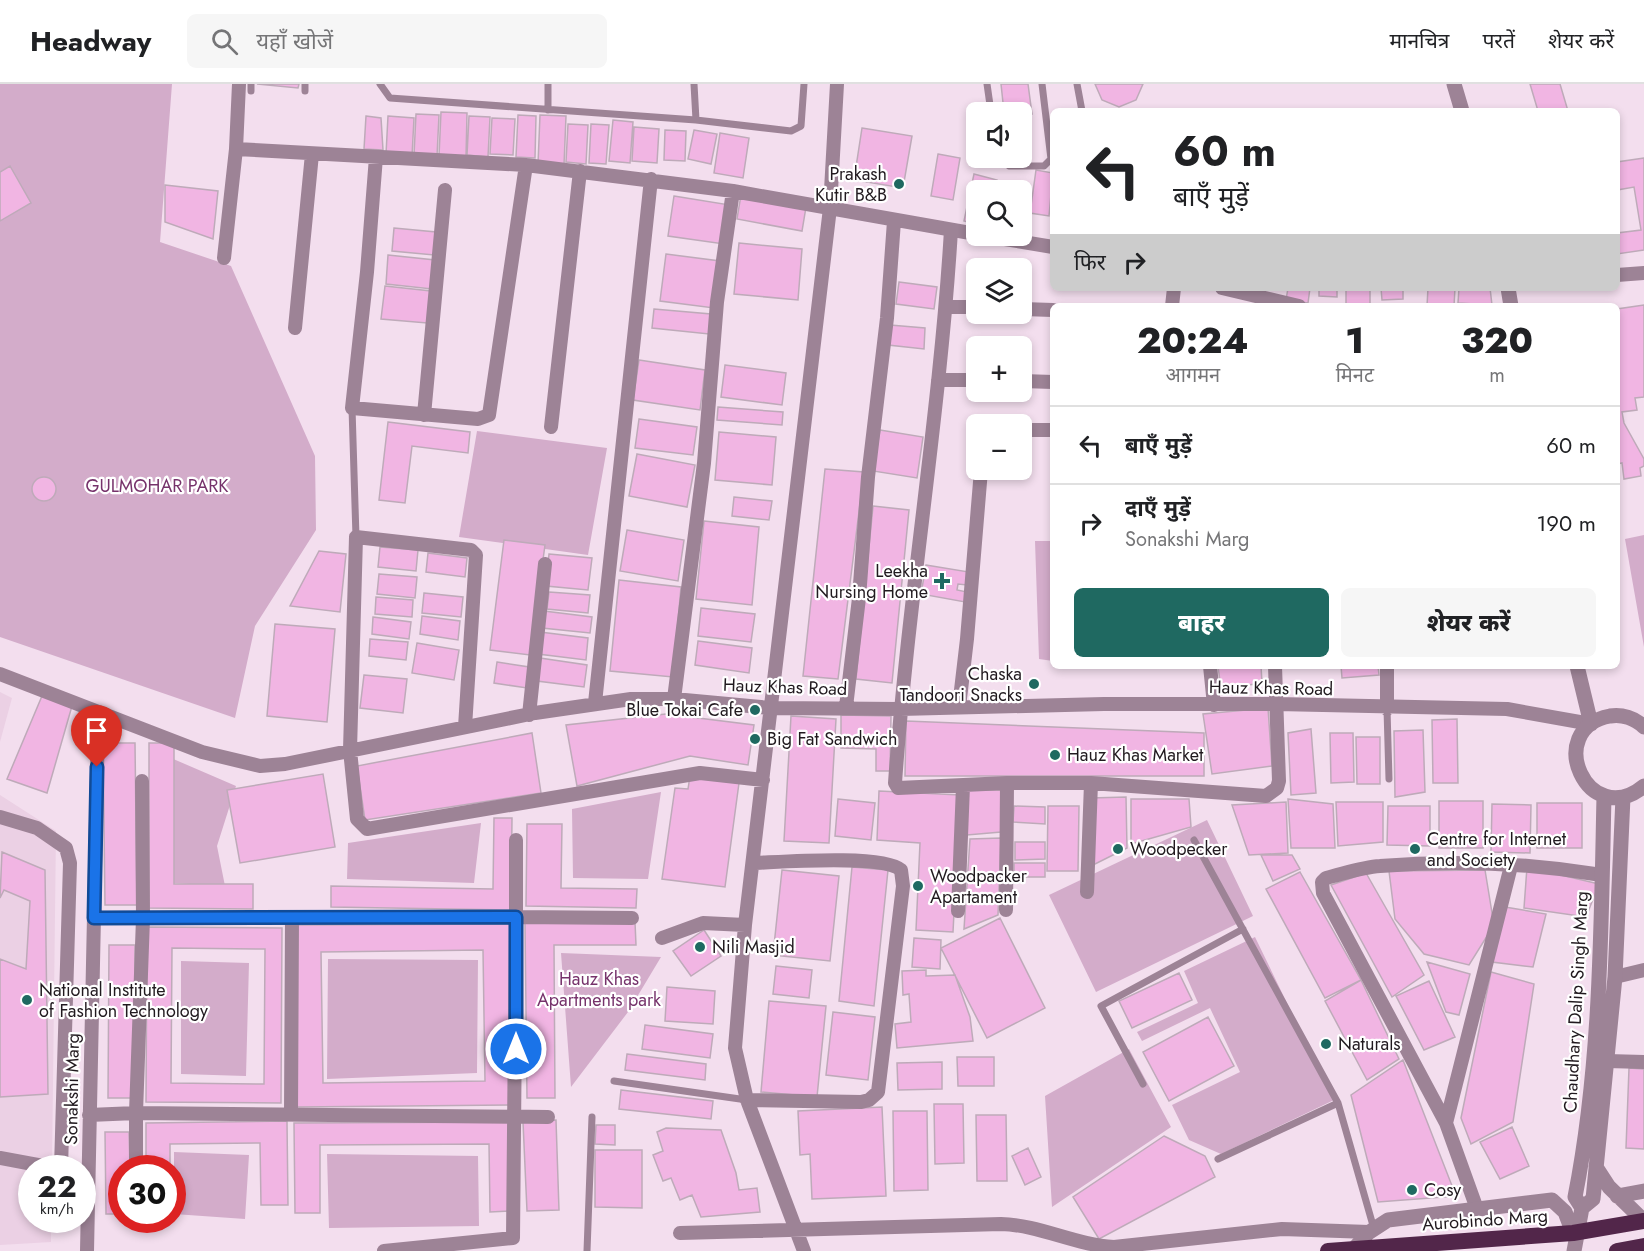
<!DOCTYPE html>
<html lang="hi">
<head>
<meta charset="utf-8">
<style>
	body { margin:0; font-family:Jost,"Noto Sans Devanagari",sans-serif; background:#f6f6f6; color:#202124; height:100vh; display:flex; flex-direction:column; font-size:22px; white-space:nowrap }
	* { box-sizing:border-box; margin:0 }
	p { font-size:20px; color:#757577 }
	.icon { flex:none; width:33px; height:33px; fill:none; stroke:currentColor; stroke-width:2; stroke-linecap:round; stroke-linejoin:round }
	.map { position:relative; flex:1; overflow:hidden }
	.side { position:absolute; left:1050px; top:219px; width:570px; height:366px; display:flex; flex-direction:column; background:#fff; border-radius:9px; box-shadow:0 3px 9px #0003 }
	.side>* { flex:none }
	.guide { position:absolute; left:1050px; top:24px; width:570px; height:183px; border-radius:9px; box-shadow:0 3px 9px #0003; background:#fff; color:#202124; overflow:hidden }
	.controls { position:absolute; left:966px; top:18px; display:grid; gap:12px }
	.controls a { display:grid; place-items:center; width:66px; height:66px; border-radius:9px; background:#fff; box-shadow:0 3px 9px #0003; font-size:30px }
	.speed { position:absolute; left:18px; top:1071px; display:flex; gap:12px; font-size:30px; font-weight:700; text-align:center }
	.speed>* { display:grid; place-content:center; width:78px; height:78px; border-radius:50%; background:#fff; box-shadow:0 3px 9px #0003; line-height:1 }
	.speed small { font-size:15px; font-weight:400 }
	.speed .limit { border:9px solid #d22; background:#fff; color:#111 }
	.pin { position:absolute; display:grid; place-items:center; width:51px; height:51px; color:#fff; margin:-62px -26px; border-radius:50% 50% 50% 0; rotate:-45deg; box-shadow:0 0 6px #0007 }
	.pin .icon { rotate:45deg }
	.me { position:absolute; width:66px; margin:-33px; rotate:0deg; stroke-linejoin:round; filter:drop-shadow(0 0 4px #0008) }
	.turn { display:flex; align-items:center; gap:21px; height:126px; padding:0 24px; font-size:27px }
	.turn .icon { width:78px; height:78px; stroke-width:2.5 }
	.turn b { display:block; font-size:42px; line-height:51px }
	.then { display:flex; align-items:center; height:57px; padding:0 24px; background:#0003; gap:12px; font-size:22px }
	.eta { display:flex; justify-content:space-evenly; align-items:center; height:102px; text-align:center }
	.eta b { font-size:36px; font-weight:800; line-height:42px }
	.action { display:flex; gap:12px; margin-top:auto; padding:12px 24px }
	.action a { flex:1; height:69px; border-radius:9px; background:#1f6961; color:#fff; font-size:24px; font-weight:800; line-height:69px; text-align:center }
	.action a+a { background:#f6f6f6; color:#202124 }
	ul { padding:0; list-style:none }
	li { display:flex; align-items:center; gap:18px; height:78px; padding:0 24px; border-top:2px solid #e0e0e0 }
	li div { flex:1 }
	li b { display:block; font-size:22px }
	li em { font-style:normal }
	header { display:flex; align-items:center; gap:36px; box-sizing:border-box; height:84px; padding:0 30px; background:#fff; border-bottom:2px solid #e0e0e0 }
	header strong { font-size:28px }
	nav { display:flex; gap:33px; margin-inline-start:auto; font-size:21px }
	.search { width:420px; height:54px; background:#f6f6f6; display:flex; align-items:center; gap:15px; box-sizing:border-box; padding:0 21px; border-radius:9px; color:#757577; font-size:22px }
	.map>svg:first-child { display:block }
	.built { fill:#ebd0e4 }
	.green { fill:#d3acca }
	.building { fill:#f1b5e3; stroke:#beaab9; stroke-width:1.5; fill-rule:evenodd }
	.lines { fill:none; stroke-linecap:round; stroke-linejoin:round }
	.service { stroke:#9d8396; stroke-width:7 }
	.minor { stroke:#9d8396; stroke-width:14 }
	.tertiary { stroke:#9d8396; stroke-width:15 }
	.trunk { stroke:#52264a; stroke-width:16 }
	.route-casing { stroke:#114b97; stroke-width:15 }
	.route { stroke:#1a73e8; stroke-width:10 }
	.poi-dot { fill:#1f6961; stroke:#fff; stroke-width:2 }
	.labels { text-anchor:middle; stroke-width:4.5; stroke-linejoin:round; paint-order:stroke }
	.poi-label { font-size:18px; fill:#211a1f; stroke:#fff; text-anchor:start }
	.park-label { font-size:18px; fill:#76326b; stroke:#fff }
	.street-label { font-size:18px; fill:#211a1f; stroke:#fff }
</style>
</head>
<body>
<header>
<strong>Headway</strong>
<div class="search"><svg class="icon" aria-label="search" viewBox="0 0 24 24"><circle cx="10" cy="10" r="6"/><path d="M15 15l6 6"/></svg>यहाँ खोजें</div>
<nav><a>मानचित्र</a><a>परतें</a><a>शेयर करें</a></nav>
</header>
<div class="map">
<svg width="1644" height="1167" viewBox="0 0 1644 1167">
	<rect width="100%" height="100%" fill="#f3deee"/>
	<path class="built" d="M0,608L12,614L0,658Z
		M0,711L56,747L52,1084H32V1136H51V1158L0,1161Z"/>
	<path class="green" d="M0,0H172L160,158L231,182L315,372L316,446L255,542L235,634L0,553Z
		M477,347L607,364L588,471L459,453Z
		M1644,451V563L1625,455Z
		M1035,457H1053V577L1039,575Z
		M171,674L236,702L217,762L225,802L172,799Z
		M661,708L648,795L573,794L572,725Z
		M1207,736L1253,832L1096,908L1049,811Z
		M481,739L474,799L347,795L348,759Z
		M1255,853L1334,1016L1221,1070L1189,1056L1172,1021L1240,988L1210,924L1142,957L1137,948L1198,919L1184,887Z
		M561,869L661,873L628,928L571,1003Z
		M328,875L478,876L477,989L327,995Z
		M181,877L249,879L246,992L181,990Z
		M1129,965L1171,1043L1052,1123L1045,1012Z
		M174,1068L249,1071L245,1135L174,1130Z
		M327,1070L478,1072L479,1142L329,1144Z"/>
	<path class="building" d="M257,0H299L298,4Z
		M1001,0H1028L1032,30L1004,28Z
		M1095,0H1143L1136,16L1119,23L1102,16Z
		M1530,0H1560L1568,27H1538Z
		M441,28L467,29L466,73L439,72Z
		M416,30L439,31L437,72L414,71Z
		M518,31L536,32L535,74L516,73Z
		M540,31L566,32L564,81L538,80Z
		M366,32L381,34L383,66L364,65Z
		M388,32L414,34L412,72L386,70Z
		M469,32L490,33L488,73L467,71Z
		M492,34L515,35L513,71L490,70Z
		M613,36L633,38L630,79L609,77Z
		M568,40L588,41L586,80L566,78Z
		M591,40L609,41L606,80L589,79Z
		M634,43L659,45L657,79L632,77Z
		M862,44L912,52L903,104L854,96Z
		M665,46L686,47L685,77L664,76Z
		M694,46L717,50L711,80L688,75Z
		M720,49L749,54L743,94L714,89Z
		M938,70L960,74L953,116L931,112Z
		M1644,74V166L1617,170V149L1641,146L1634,103L1617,106V78Z
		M10,82L31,119L0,137V88Z
		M1036,86L1053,89L1049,132L1030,129Z
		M974,90L997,96L995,106H976V140L964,137Z
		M1005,99L1026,103L1022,133V106H1004Z
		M165,101L218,107L213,155L165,138Z
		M741,111L806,123L802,147L737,135Z
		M674,112L730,121L724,160L668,152Z
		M394,144L436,148L434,171L392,167Z
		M739,159L802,165L798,216L734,210Z
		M666,170L720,177L714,224L660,217Z
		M388,171L435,176L432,205L386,200Z
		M899,198L937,203L934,225L896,220Z
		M385,202L431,207L427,239L381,235Z
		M1288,204H1310L1308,219L1286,216Z
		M1319,204H1337V213L1319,212Z
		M1346,204H1370V222H1346Z
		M1381,204H1403V215L1382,216Z
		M1428,204H1455L1454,222H1427Z
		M1459,204H1490L1492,221L1458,219Z
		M1644,221V313L1635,314L1637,326L1622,328L1624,339L1644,375V382L1640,384L1641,392L1624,395L1622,379L1617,380V225Z
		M654,225L711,230L709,250L652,244Z
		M890,241L925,244L924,265L888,261Z
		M639,276L705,286L700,326L633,316Z
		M725,281L786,289L782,321L721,313Z
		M718,323L783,328L782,341L717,336Z
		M639,335L697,343L693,371L635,364Z
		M388,338L470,348L468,369L412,362L405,419L379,416Z
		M880,346L923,353L917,394L873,387Z
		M719,348L776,353L772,401L715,396Z
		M637,370L695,381L687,423L629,412Z
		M825,385L864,388L838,595L803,592Z
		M32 405a12 12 0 1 1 24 0a12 12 0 1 1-24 0Z
		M734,413L772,417L769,436L732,432Z
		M873,422L909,426L892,599L856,595Z
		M704,437L759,443L752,521L696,515Z
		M627,446L684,456L678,497L620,487Z
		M504,456L545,461L530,571L490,566Z
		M380,463L418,466L416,487L378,483Z
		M319,467L346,470L340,528L290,522Z
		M428,469L467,474L465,493L426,488Z
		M549,470L592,474L588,506L546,502Z
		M926,481L969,488L967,501L958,500L957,506L967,508L965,518L921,510Z
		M379,490L417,493L415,514L377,510Z
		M619,496L681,503L673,593L610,587Z
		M549,508L590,511L588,529L547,525Z
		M424,509L463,513L461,533L422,529Z
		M376,513L413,516L412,533L375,530Z
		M701,524L755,530L751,558L698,552Z
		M544,527L592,533L590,549L542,544Z
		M422,532L460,537L458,556L420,550Z
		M373,533L411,538L409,555L372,550Z
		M275,540L335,545L327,638L267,632Z
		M540,548L588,554L586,576L538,570Z
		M370,555L408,558L406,576L369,572Z
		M698,557L752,564L749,589L695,581Z
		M417,559L459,566L454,596L412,589Z
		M540,574L587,581L584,603L537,597Z
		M497,578L529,583L527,604L494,599Z
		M1218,582H1261L1262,599L1221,605Z
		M1341,582H1378L1379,591L1342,594Z
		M364,591L407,595L403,629L360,624Z
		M42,612L72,622L47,709L7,695Z
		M1268,624L1272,682L1212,690L1203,630Z
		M666,630L754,641L748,681L690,672L577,702L566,641Z
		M841,631L891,632L890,687H876V665L841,664Z
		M791,632L836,635L829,759L784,757Z
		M1457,635L1458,699H1433L1432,636Z
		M906,637L1204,649V692H905Z
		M1311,645L1316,709L1291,711L1288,649Z
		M1423,646L1425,708L1395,713L1394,647Z
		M532,649L541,709L365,736L357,682Z
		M1330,649H1353L1354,698L1331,699Z
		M1356,653H1380V700H1357Z
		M103,659H135L137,821H105Z
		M149,659H174V800H253V825L149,824Z
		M323,690L335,763L240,779L227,706Z
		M690,692L739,699L725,803L662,795L675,704L688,705Z
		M966,706H1004L1001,748L967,751Z
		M879,707L960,711L953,848L916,846L920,759L877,756Z
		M1126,713L1127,764L1093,781L1091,714Z
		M838,715L875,719L871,756L835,752Z
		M1131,715H1189L1191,743L1131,760Z
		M1288,715L1333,720L1335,764H1291Z
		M1439,717H1483V764H1439Z
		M1286,718L1288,769L1249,771L1232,721Z
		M1336,718H1383V758L1338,762Z
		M1537,719H1582V764H1537Z
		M1492,720L1531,721L1530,769L1491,768Z
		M1014,722L1045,723V740L1013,738Z
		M1048,722H1079L1078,787H1047Z
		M1388,722H1430V762L1387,761Z
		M494,734H512L511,826L331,823V802L493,805Z
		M527,740H562L561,804L637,805L636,824L526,822Z
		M1001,754L998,831L964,845L970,755Z
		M1015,758H1045V775L1015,776Z
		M2,768L45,786L48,1010L0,1013V875L26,885L30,817L4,806L0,814Z
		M1261,771H1292L1300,785L1273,797Z
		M1014,779H1045V793H1014Z
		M852,783L888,786L874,922L839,917Z
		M1527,783L1599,800L1586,833L1524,824Z
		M782,786L839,792L830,877L773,871Z
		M1485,786L1494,841L1469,881L1424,870L1395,835L1389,787Z
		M1300,788L1361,896L1325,914L1266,805Z
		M1366,789L1424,891L1392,913L1331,801Z
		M1505,823L1546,830L1533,883L1492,878Z
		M1000,834L1045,924L987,954L941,864Z
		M635,838L636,861H554L555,1014H527L525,839Z
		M512,840L514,1021L296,1023L295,841ZM483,866L485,997L323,999L321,868Z
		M147,843L282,844L281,1019L146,1018ZM172,864L265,865L264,1000L171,999Z
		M704,846L721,872L691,892L673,867Z
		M914,854L941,856L940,885L912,883Z
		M109,861H135L134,1014H108Z
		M1427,878L1470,890L1459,931L1446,928Z
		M776,882L812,886L809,914L773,910Z
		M926,886V892L955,891L970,933L973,957L897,964L895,940L911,938L909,910L903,911L902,887Z
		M1491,888L1534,900L1513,1038L1471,1060L1461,1034Z
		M1179,889L1192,916L1132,944L1119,917Z
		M1361,896L1399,975L1367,996L1325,917Z
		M1429,897L1455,953L1424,966L1396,912Z
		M667,903L715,907L713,940L665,937Z
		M769,917L826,922L817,1013L761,1008Z
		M833,928L875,933L868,996L826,991Z
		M1208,933L1234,982L1169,1017L1143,968Z
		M645,941L713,950L710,974L642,965Z
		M627,970L706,980L705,996L625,986Z
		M957,973H994V1002H958Z
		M1403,976L1456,1112L1378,1118L1351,1011Z
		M942,978V1005L898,1006L897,979Z
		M1629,984L1644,985V1065L1626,1064Z
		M621,1006L713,1017L711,1035L619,1025Z
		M934,1020H963L964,1079L935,1080Z
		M882,1023L886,1112L812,1115L810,1070L800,1071L798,1027Z
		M893,1027H927L928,1106L894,1107Z
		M976,1031H1006L1007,1097H977Z
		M556,1036L559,1126L527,1127L523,1038Z
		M287,1037L288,1121H261L260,1059L170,1060V1084H146V1039Z
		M511,1038L512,1127L490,1128L489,1060L320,1061V1129H295L294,1039Z
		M596,1041H615V1061L595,1060Z
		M1512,1043L1529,1082L1500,1095L1480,1058Z
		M666,1044L721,1046L736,1089L739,1106L757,1104L760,1128L701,1133L692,1111L680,1116L671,1094L663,1097L653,1071L663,1067L657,1048Z
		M105,1048H129L130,1084H122V1130H106Z
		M1164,1052L1205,1072L1215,1093L1099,1155L1073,1113Z
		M1028,1064L1041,1093L1025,1101L1012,1072Z
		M595,1066H642V1124L595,1123Z"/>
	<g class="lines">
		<path class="service" d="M380,0L390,14L696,36L791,47L801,42L804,0
			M694,0L696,36
			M987,0L991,28
			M1077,0L1082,27
			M251,7V0
			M305,7V0
			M548,26V0
			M1000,74L1009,82H1044L1051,75L1042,0
			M352,324L356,453
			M1387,625L1389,695
			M1194,756L1338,1019L1374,1145
			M614,997L747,1016
			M1143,1000L1101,922L1243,845
			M1218,1075L1338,1019
			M587,1167L592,1033"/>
		<path class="minor" d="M236,65L239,0
			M376,73L367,188L352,324L478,335L489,331L526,81
			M951,146C940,331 908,514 895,699L898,704L1007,699H1091L1266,712L1277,704L1279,697L1275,582
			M986,152L1053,163
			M224,174L236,65L526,81L733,107L976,150
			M1617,191L1644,189
			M1222,204L1299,222
			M1172,222L1174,204
			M946,223H976
			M1022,225L1053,226
			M295,244L312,70
			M938,296H976
			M1022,297L1053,298
			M424,331L445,106
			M551,343L580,87
			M1022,346H1053
			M1210,582L1214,621
			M0,590L202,668L260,682L285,680L535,629L631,615H674L771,624L900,625L1104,620H1277L1507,625L1591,640
			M674,615L704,379L717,218L733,107
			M595,619L651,95
			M846,623L859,514L868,393L887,234L894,137
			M959,623L967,555L981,386
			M1387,625V582
			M529,631L545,480
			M465,643L476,471L471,466L356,453L350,666L357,735L367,745L700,689L763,696
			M142,697L143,834L136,1029L548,1033
			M0,733L37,744L66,764L70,779L61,1084
			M516,756V833L632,834
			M1087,808L1091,699
			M1006,826L1007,699
			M958,827L963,702
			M292,833H516L513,1154L384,1167
			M94,834L292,833L291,1030
			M662,854L703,839L745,841
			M1615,893L1644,886
			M1607,977L1644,978
			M747,1016L861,1018L869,1016L878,1008L903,802L901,786C883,770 781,778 754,779
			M89,1031L136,1029V1084
			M1446,1039L1511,782
			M0,1074L54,1084
			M1477,1125L1446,1039L1323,809L1322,798L1326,794C1343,790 1362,783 1380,782C1453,776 1530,779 1602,791
			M680,1149L1001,1140C1040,1141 1075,1161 1114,1163L1282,1145L1369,1148
			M87,1167L98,640
			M804,1167L747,1016L735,964L745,841L830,124L837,0"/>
		<path class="tertiary" d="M1454,0L1462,27
			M1508,204L1511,222
			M1577,582L1591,640
			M1644,643C1635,634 1622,630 1610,632C1542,645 1588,748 1644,702
			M1596,1083L1609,1103L1644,1137
			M1617,1112L1644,1107
			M1582,1124L1575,1113C1601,981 1601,846 1604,712
			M1354,1165L1368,1149L1388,1136L1552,1116L1565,1128L1573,1149
			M1574,1167L1582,1124L1593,1115L1615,893L1623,713"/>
		<path class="trunk" d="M1328,1167L1573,1149L1644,1137
			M1617,1167L1644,1162"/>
	</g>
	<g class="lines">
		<defs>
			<path id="route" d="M97,683L94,834L516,833V965"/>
		</defs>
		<use href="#route" class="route-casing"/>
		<use href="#route" class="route"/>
	</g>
	<g class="poi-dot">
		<circle cx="899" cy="100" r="6"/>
		<path d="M939 488h6v6h6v6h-6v6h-6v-6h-6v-6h6z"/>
		<circle cx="1034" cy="600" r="6"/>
		<circle cx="755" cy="626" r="6"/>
		<circle cx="755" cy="655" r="6"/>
		<circle cx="1055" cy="671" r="6"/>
		<circle cx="1118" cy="765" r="6"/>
		<circle cx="1415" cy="765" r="6"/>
		<circle cx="918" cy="802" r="6"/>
		<circle cx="700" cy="863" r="6"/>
		<circle cx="27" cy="916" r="6"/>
		<circle cx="1326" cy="960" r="6"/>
		<circle cx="1412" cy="1106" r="6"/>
	</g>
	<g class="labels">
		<g class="poi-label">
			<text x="887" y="96" text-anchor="end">Prakash<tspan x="887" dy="21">Kutir B&amp;B</tspan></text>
			<text x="928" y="493" text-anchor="end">Leekha<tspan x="928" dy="21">Nursing Home</tspan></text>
			<text x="1022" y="596" text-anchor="end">Chaska<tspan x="1022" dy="21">Tandoori Snacks</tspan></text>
			<text x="743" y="632" text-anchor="end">Blue Tokai Cafe</text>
			<text x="767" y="661">Big Fat Sandwich</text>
			<text x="1067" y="677">Hauz Khas Market</text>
			<text x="1427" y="761">Centre for Internet<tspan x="1427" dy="21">and Society</tspan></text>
			<text x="1130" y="771">Woodpecker</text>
			<text x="930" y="798">Woodpacker<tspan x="930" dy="21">Apartament</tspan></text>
			<text x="712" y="869">Nili Masjid</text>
			<text x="39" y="912">National Institute<tspan x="39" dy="21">of Fashion Technology</tspan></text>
			<text x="1338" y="966">Naturals</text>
			<text x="1424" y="1112">Cosy</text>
		</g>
		<g class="park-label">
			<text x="157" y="408">GULMOHAR PARK</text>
			<text x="599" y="901">Hauz Khas<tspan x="599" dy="21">Apartments park</tspan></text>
		</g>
		<g class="street-label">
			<text transform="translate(785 603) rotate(2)" y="6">Hauz Khas Road</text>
			<text transform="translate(1271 604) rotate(1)" y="6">Hauz Khas Road</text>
			<text transform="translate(1576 918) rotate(-87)" y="6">Chaudhary Dalip Singh Marg</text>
			<text transform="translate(72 1005) rotate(-89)" y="6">Sonakshi Marg</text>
			<text transform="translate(1485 1136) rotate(-4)" y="6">Aurobindo Marg</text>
		</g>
	</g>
</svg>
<div class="controls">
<a><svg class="icon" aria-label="sound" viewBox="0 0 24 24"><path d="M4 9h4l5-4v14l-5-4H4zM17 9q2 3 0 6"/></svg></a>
<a><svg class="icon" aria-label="search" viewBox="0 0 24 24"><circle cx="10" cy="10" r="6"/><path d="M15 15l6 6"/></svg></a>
<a><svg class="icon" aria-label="layers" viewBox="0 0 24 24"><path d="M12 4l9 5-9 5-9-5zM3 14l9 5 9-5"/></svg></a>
<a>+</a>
<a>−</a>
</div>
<div class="speed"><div>22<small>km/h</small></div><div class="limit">30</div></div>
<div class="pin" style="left:97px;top:683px;background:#d93025"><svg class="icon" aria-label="arrive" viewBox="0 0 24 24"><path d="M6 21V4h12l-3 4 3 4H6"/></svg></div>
<svg class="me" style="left:516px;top:965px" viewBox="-20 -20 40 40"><circle r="17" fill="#1a73e8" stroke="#fff" stroke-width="3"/><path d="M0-11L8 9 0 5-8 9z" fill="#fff"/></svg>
<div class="guide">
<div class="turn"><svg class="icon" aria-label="left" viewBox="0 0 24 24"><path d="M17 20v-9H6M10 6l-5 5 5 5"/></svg><div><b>60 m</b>बाएँ मुड़ें</div></div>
<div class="then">फिर<svg class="icon" aria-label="right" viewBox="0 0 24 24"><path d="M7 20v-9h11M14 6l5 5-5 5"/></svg></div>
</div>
<section class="side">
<div class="eta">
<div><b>20:24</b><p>आगमन</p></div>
<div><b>1</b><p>मिनट</p></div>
<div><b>320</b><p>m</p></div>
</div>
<ul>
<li><svg class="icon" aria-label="left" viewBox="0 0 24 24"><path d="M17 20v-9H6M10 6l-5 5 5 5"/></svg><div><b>बाएँ मुड़ें</b></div><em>60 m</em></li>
<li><svg class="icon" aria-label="right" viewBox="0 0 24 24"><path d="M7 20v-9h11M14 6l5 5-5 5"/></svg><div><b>दाएँ मुड़ें</b><p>Sonakshi Marg</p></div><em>190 m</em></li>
</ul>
<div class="action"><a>बाहर</a><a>शेयर करें</a></div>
</section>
</div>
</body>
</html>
